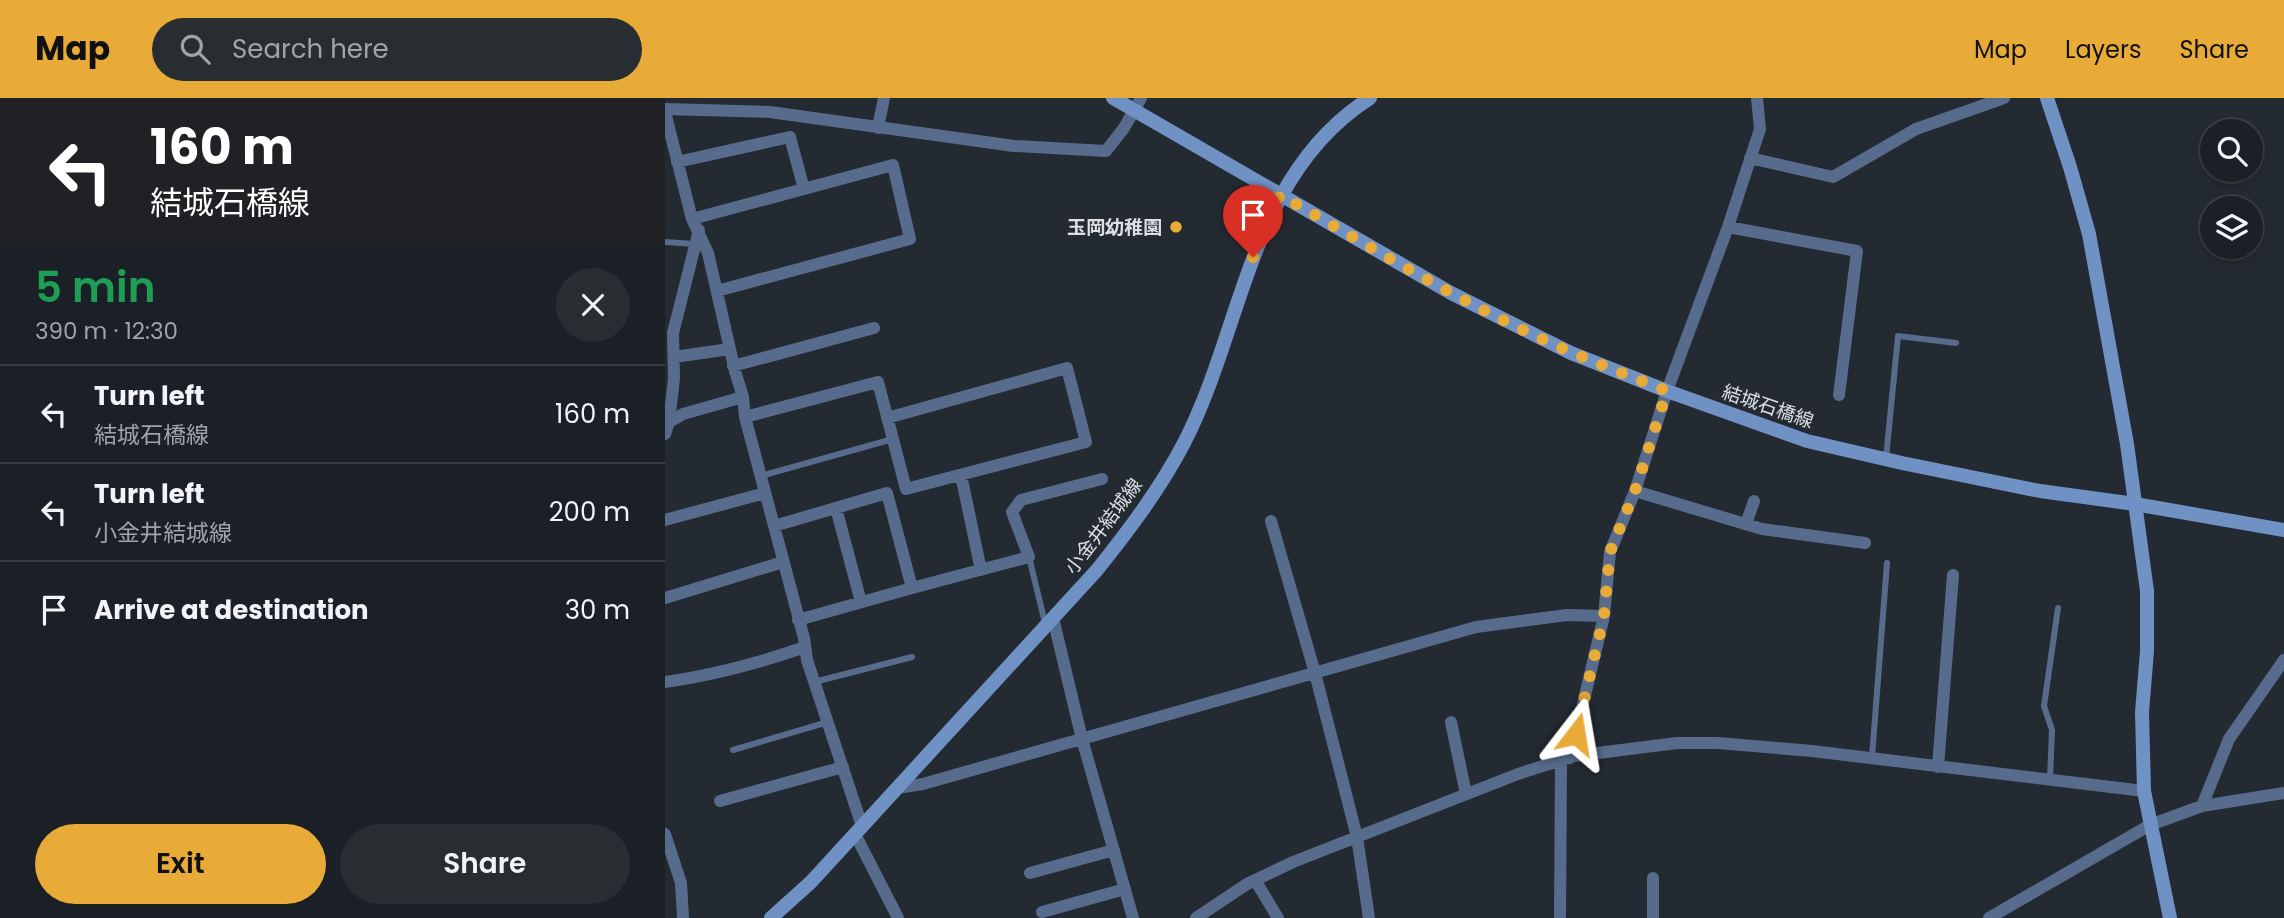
<!DOCTYPE html>
<html lang="en">
<head>
<meta charset="utf-8">
<style>
	body { margin:0; font-family:Poppins,"Noto Sans JP",sans-serif; background:#282d32; color:#f1f3f6; height:100vh; display:flex; flex-direction:column; font-size:26px; white-space:nowrap }
	* { box-sizing:border-box; margin:0 }
	p { font-size:23px; color:#a0a3a7 }
	.icon { flex:none; width:38px; height:38px; fill:none; stroke:currentColor; stroke-width:2; stroke-linecap:round; stroke-linejoin:round }
	.map { position:relative; flex:1; overflow:hidden }
	.drawer { display:flex; flex-direction:column; background:#1b2026; width:665px }
	.drawer>* { flex:none }
	.top-card { background:#202124; color:#fff; overflow:hidden }
	.controls { position:absolute; left:1535px; top:21px; display:grid; gap:14px }
	.controls a { display:grid; place-items:center; width:63px; height:63px; border-radius:50%; background:#1b2026; box-shadow:0 4px 10px #0003,0 0 0 2px #393e43; font-size:35px }
	.pin { position:absolute; display:grid; place-items:center; width:60px; height:60px; color:#fff; margin:-72px -30px; border-radius:50% 50% 50% 0; rotate:-45deg; box-shadow:0 0 7px #0007 }
	.pin .icon { rotate:45deg }
	.me { position:absolute; width:77px; margin:-38px; rotate:14deg; stroke-linejoin:round; filter:drop-shadow(0 0 5px #0008) }
	.turn { display:flex; align-items:center; gap:24px; height:147px; padding:0 35px; font-size:32px }
	.turn .icon { width:91px; height:91px; stroke-width:2.5 }
	.turn b { display:block; font-size:49px; line-height:60px }
	.round { display:grid; place-items:center; flex:none; width:74px; height:74px; border-radius:37px; background:#282d32 }
	.overview { display:flex; align-items:center; justify-content:space-between; height:119px; padding:0 35px }
	h1 { font-size:42px; font-weight:600; line-height:52px; color:#1e9e55 }
	.primary-button { display:flex; gap:14px; margin-top:auto; padding:14px 35px }
	.primary-button a { flex:1; height:80px; border-radius:42px; background:#e9ab38; color:#111; font-size:28px; font-weight:600; line-height:80px; text-align:center }
	.primary-button a+a { background:#282d32; color:#f1f3f6 }
	ul { padding:0; list-style:none }
	li { display:flex; align-items:center; gap:21px; height:98px; padding:0 35px; border-top:2px solid #393e43 }
	li div { flex:1 }
	li b { display:block; font-size:26px }
	li em { font-style:normal }
	header { display:flex; align-items:center; gap:42px; box-sizing:border-box; height:98px; padding:0 35px; background:#e9ab38; color:#111 }
	header strong { font-size:33px }
	nav { display:flex; gap:38px; margin-inline-start:auto; font-size:24px }
	.search { width:490px; height:63px; background:#282d32; display:flex; align-items:center; gap:18px; box-sizing:border-box; padding:0 24px; border-radius:38px; color:#a0a3a7; font-size:26px }
	main { display:flex; flex:1; min-height:0 }
	.map>svg:first-child { display:block }
	.lines { fill:none; stroke-linecap:round; stroke-linejoin:round }
	.lane { stroke:#576c8c; stroke-width:6 }
	.street { stroke:#576c8c; stroke-width:12 }
	.secondary { stroke:#7091c4; stroke-width:14 }
	.route { stroke:#e9ab38; stroke-width:12; stroke-dasharray:0 21.6 }
	.poi-dot { fill:#e9ab38; stroke:#242a32; stroke-width:2.5 }
	.labels { text-anchor:middle; stroke-width:7; stroke-linejoin:round; paint-order:stroke }
	.poi-label { font-size:19px; font-weight:bold; fill:#dce0e5; stroke:#242a32; text-anchor:end }
	.street-label { font-size:19px; fill:#dce0e5; stroke:#242a32 }
</style>
</head>
<body>
<header>
<strong>Map</strong>
<div class="search"><svg class="icon" aria-label="search" viewBox="0 0 24 24"><circle cx="10" cy="10" r="6"/><path d="M15 15l6 6"/></svg>Search here</div>
<nav><a>Map</a><a>Layers</a><a>Share</a></nav>
</header>
<main>
<section class="drawer">
<div class="top-card">
<div class="turn"><svg class="icon" aria-label="left" viewBox="0 0 24 24"><path d="M17 20v-9H6M10 6l-5 5 5 5"/></svg><div><b>160 m</b>結城石橋線</div></div>
</div>
<div class="overview"><div><h1>5 min</h1><p>390 m · 12:30</p></div><a class="round"><svg class="icon" aria-label="close" viewBox="0 0 24 24"><path d="M6 6l12 12M18 6L6 18"/></svg></a></div>
<ul>
<li><svg class="icon" aria-label="left" viewBox="0 0 24 24"><path d="M17 20v-9H6M10 6l-5 5 5 5"/></svg><div><b>Turn left</b><p>結城石橋線</p></div><em>160 m</em></li>
<li><svg class="icon" aria-label="left" viewBox="0 0 24 24"><path d="M17 20v-9H6M10 6l-5 5 5 5"/></svg><div><b>Turn left</b><p>小金井結城線</p></div><em>200 m</em></li>
<li><svg class="icon" aria-label="arrive" viewBox="0 0 24 24"><path d="M6 21V4h12l-3 4 3 4H6"/></svg><div><b>Arrive at destination</b></div><em>30 m</em></li>
</ul>
<div class="primary-button"><a>Exit</a><a>Share</a></div>
</section>
<div class="map">
<svg width="1619" height="820" viewBox="0 0 1619 820">
	<rect width="100%" height="100%" fill="#242a32"/>
	<g class="lines">
		<path class="lane" d="M0,144L30,146
			M1221,360L1233,238L1291,245
			M96,378L228,341
			M364,459L380,525
			M149,584L247,559
			M68,652L163,624
			M1207,659L1222,465
			M1385,681L1387,632L1379,608L1393,510"/>
		<path class="street" d="M0,11L105,14L349,48L441,53L459,30L476,0
			M0,14L27,121L43,155L70,273L78,299L80,319L139,540L142,562L197,728
			M213,30L219,0
			M1085,60L1168,79L1251,31L1339,0
			M12,64L125,39L139,91
			M27,121L228,67L245,141L52,193
			M1063,129L1192,153L1174,297
			M9,259L65,251
			M68,268L209,230
			M80,319L213,284L241,391L421,344L402,270L222,320
			M4,324L9,280L8,235L34,132
			M0,336L4,324L18,316L78,299
			M296,377L316,472
			M970,393L1097,431L1200,445
			M171,410L196,504
			M0,422L100,395
			M606,423L650,575L692,739L704,820
			M1081,426L1089,403
			M109,428L222,395L247,490L364,459L347,414L356,402L437,381
			M0,500L118,464
			M388,520L417,641L468,820
			M133,522L247,490
			M0,584C49,577 94,565 140,549
			M786,624L801,696
			M905,660L939,518L945,454L970,393L1002,293L1063,129L1095,31L1092,0
			M1273,669L1288,477
			M232,690L258,686L811,529L902,517L939,518
			M55,703L178,669
			M1537,708L1564,641L1619,562
			M0,736L16,785L18,820
			M190,736L233,820
			M365,775L449,752
			M988,780V820
			M590,782L613,820
			M377,814L460,791
			M531,820L582,786L628,764L853,676L909,658L1012,645H1053L1147,653L1479,693
			M895,820L896,662
			M1324,820L1485,727L1537,708L1619,695"/>
		<path class="secondary" d="M448,0L786,195L906,255L1002,293L1142,343L1237,365L1375,393L1470,406L1619,432
			M1382,0L1405,69L1424,136L1462,346L1482,493V553L1477,614L1479,693L1505,820
			M106,820L146,784L432,472C464,432 495,391 519,345C579,229 584,77 705,0"/>
	</g>
	<g class="lines">
		<path class="route" d="M588,159L615,97C694,142 772,190 854,230C902,254 952,273 1002,293L970,393L945,454L939,518L911,636"/>
	</g>
	<circle class="poi-dot" cx="511" cy="129" r="7"/>
	<g class="labels">
		<g class="poi-label">
			<text x="497" y="136">玉岡幼稚園</text>
		</g>
		<g class="street-label">
			<text transform="translate(1103 308) rotate(19)" y="7">結城石橋線</text>
			<text transform="translate(438 428) rotate(-53)" y="7">小金井結城線</text>
		</g>
	</g>
</svg>
<div class="controls">
<a><svg class="icon" aria-label="search" viewBox="0 0 24 24"><circle cx="10" cy="10" r="6"/><path d="M15 15l6 6"/></svg></a>
<a><svg class="icon" aria-label="layers" viewBox="0 0 24 24"><path d="M12 4l9 5-9 5-9-5zM3 14l9 5 9-5"/></svg></a>
</div>
<div class="pin" style="left:588px;top:159px;background:#d93025"><svg class="icon" aria-label="arrive" viewBox="0 0 24 24"><path d="M6 21V4h12l-3 4 3 4H6"/></svg></div>
<svg class="me" style="left:911px;top:636px" viewBox="-20 -20 40 40"><path d="M0-17L14 15 0 8-14 15z" fill="#e9ab38" stroke="#fff" stroke-width="4"/></svg>
</div>
</main>
</body>
</html>
